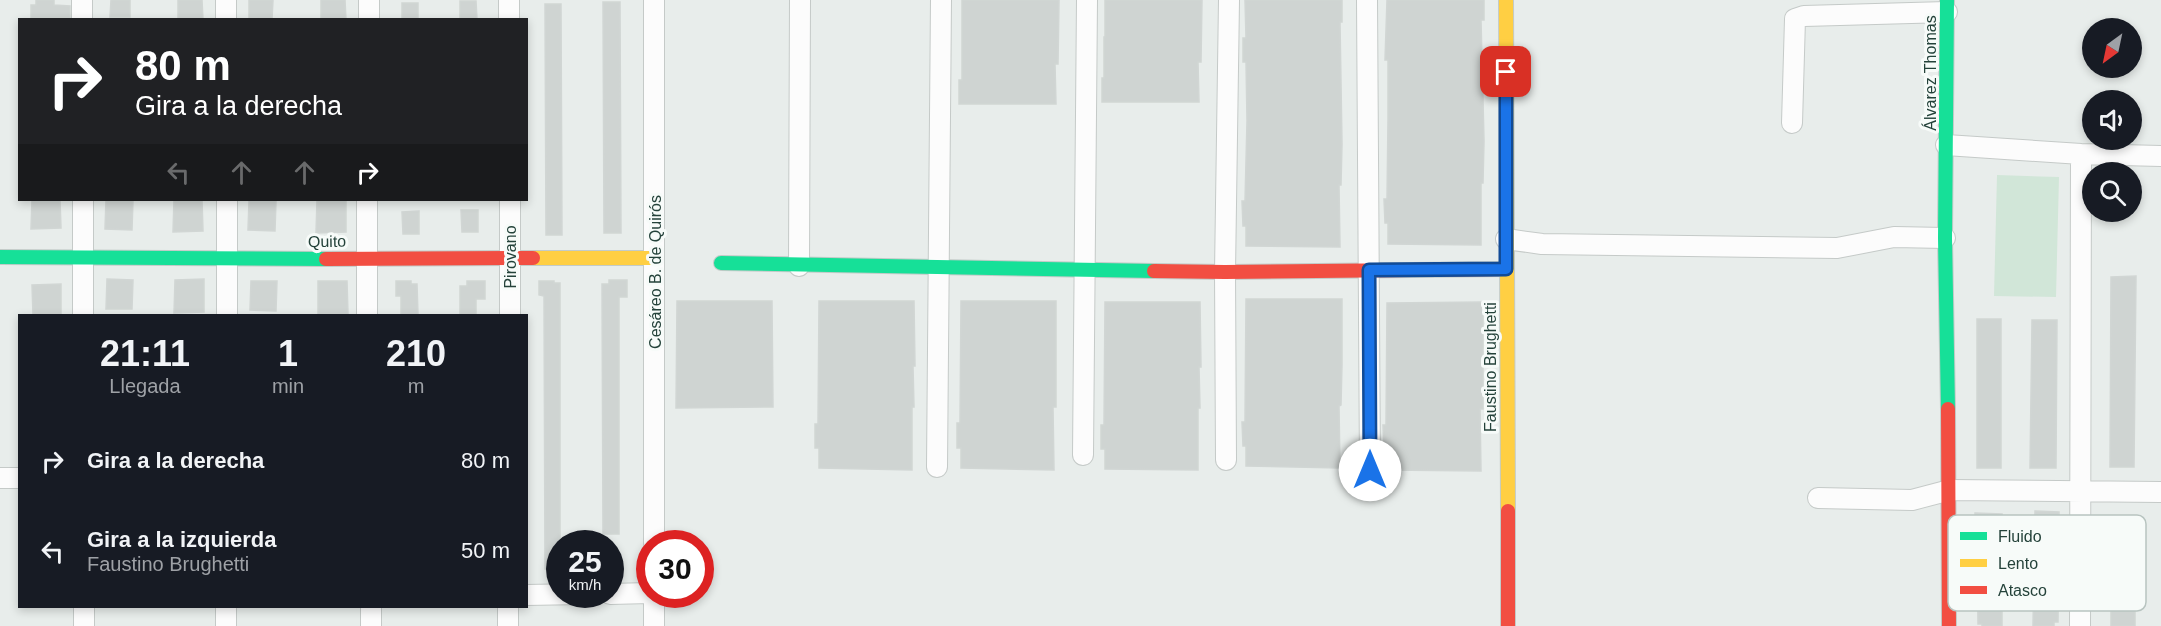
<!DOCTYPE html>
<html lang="es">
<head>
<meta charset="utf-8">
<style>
	body { margin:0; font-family:Helvetica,sans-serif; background:#20242c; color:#f1f3f6; height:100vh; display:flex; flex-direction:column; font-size:22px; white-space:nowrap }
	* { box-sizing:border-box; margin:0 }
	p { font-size:20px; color:#9ea1a6 }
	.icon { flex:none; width:33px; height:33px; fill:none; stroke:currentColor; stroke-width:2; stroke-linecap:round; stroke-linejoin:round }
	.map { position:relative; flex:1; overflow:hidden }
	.panel { position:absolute; left:18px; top:314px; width:510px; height:294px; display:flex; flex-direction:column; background:#171b24; border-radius:0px; box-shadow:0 3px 9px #0003 }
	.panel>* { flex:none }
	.hud { position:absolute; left:18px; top:18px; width:510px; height:183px; border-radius:0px; box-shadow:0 3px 9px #0003; background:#202124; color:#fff; overflow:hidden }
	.needle { width:39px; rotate:213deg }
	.tools { position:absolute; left:2082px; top:18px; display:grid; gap:12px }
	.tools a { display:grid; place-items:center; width:60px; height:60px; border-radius:50%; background:#171b24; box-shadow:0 3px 9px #0003; font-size:30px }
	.speed { position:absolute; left:546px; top:530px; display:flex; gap:12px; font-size:30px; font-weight:700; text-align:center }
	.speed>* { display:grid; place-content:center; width:78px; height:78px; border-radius:50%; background:#171b24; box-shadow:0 3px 9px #0003; line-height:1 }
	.speed small { font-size:15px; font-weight:400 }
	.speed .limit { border:9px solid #d22; background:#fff; color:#111 }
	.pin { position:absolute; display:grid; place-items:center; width:51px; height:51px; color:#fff; margin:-26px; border-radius:12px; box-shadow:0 3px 9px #0006 }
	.me { position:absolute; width:66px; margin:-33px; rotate:0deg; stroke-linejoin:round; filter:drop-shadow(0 0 4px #0008) }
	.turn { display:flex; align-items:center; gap:21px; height:126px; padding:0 18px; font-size:27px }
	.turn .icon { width:78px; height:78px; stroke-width:2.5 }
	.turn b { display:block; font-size:42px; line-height:51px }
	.lanes { display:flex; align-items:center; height:57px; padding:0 18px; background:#0003; justify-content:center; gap:30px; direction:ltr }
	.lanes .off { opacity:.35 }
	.eta { display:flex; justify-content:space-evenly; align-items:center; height:102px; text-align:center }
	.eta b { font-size:36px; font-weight:600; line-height:42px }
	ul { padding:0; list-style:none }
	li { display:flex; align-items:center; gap:18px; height:90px; padding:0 18px }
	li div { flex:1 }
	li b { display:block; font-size:22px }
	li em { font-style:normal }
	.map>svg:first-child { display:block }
	.green { fill:#d1e6d8 }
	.building { fill:#cfd4d2; stroke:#d1d6d4; stroke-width:1.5 }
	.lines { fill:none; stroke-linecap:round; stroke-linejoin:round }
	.street-casing { stroke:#c5cac8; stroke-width:22 }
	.fast-casing { stroke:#c3cbc8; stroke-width:16 }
	.slow-casing { stroke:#c3cbc8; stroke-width:16 }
	.jam-casing { stroke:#c3cbc8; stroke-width:16 }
	.street { stroke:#fcfcfc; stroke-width:20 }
	.fast { stroke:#16e098; stroke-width:14 }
	.slow { stroke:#ffcf43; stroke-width:14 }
	.jam { stroke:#f24e42; stroke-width:14 }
	.route-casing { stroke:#114b97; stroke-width:15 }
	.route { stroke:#1a73e8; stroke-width:10 }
	.labels { text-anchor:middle; stroke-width:6; stroke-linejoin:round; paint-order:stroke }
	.street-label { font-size:16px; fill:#24423a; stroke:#f7fbf9 }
	.key { fill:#f7fbf9; stroke:#b8c4c0; stroke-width:1.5 }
	.key-label { font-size:16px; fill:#24423a }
</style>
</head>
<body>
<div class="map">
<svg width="2161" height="626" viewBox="0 0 2161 626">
	<rect width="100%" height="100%" fill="#e8edeb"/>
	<path class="green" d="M1997,175L2059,177L2056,297L1994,296Z"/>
	<path class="building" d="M36,0H54V5L70,6V18H31V5H36Z
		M111,0H130V17H110Z
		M178,0H202L203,20H178Z
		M249,0H273L272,19L249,18Z
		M321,0H345L346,20H321Z
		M962,0H1059L1058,64H1055L1056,104H959V80H962Z
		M1105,0H1202L1201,62H1198L1199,102H1102V78H1104V37H1105Z
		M1245,0H1342V22H1340L1342,144L1341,185H1339L1340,247L1246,246V226H1243L1242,201H1245L1247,121L1246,62H1243V38H1246Z
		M1387,0H1484V20H1481L1484,141L1483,183H1481V245L1388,244V223H1385L1384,199H1387L1388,119V60H1385Z
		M460,1H476L477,20H460Z
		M603,2H620L621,233H604Z
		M402,3H418V20H402Z
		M545,4H561L562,235H546Z
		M32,200H60L61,228L31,229Z
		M106,200H133L132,230L105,229Z
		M174,200H202L203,231L173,232Z
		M317,200H346V232L316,233Z
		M249,201H276L275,231L248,230Z
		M461,210H478V232H462Z
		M419,211V234H403L402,212Z
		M2136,276L2134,467H2110L2111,277Z
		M107,279L133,280L132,309H106Z
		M204,279V312L174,313L175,280Z
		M609,280H627V297H619V534H603L602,284H609Z
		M251,281H277L276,311L250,310Z
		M318,281H347L348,314H318Z
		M396,281H411V284H417L418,315H401V296H396Z
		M467,281H485V299H476V315H460V286H467Z
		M539,281H554V283H560V569H545L544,296L539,295Z
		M61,284V315H33L32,285Z
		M1246,299H1342V364L1341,405L1339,406L1340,468L1246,466V446H1243L1242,422H1245Z
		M677,301H772L773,407L676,408Z
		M819,301H914L915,366H913L914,407H912V470L819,468V448H815V424H818Z
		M961,301H1056V407H1053L1054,470L961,468V448H957V423H960Z
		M1105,302H1200L1201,367H1199L1200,408H1198V470L1105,469V449H1101V425H1104Z
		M1483,302V409H1480L1481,471L1388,470L1387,450H1384L1383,425H1386L1387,303Z
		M1977,319H2001V468H1977Z
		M2032,320H2057L2056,468H2030Z
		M2035,511L2059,512L2058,622H2054V626H2033Z
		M1975,513L2002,514V626H1982V624H1978L1977,526H1975Z
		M2108,518H2135V626H2111V531L2108,530Z"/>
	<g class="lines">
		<defs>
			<path id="street" d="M82,0V20
				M226,0V20
				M509,0V20
				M1367,0L1370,470
				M369,20V0
				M1792,123L1795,19L1804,16L1947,12
				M1946,145L2081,154L2161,156
				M83,200V315
				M227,200V315
				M367,200V315
				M1506,239L1542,244L1837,248L1894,237L1945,238
				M799,266L800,0
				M510,315V200
				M1083,455L1087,0
				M1226,460L1225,272L1229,0
				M937,467L941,0
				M0,478H20
				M1818,498L1912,500L1950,490L2161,492
				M654,543V0
				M610,594L650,593
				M526,595L583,594
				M84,606V626
				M226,626V606
				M371,626V606
				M508,626V606
				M654,626V594
				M2080,626L2081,154"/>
			<path id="fast" d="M1947,0L1945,238L1948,409
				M0,257L326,259
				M721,263L1154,271"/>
			<path id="slow" d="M1506,0L1508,511
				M533,258H655"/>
			<path id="jam" d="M326,259L533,258
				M1154,271L1225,272L1506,269
				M1948,409L1949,626
				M1508,511V626"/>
		</defs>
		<use href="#street" class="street-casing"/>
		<use href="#fast" class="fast-casing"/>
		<use href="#slow" class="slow-casing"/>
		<use href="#jam" class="jam-casing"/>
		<use href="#street" class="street"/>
		<use href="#fast" class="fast"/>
		<use href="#slow" class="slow"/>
		<use href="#jam" class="jam"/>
	</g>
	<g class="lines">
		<defs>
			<path id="route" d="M1370,470L1369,270L1506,269V72"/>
		</defs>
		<use href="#route" class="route-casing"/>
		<use href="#route" class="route"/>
	</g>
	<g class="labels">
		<g class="street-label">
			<text transform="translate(1930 73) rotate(-90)" y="6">Álvarez Thomas</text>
			<text transform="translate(327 241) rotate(-1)" y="6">Quito</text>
			<text transform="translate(510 257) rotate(-90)" y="6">Pirovano</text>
			<text transform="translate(655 272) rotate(-90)" y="6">Cesáreo B. de Quirós</text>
			<text transform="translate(1490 367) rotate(-90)" y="6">Faustino Brughetti</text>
		</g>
	</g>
	<rect x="1948" y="515" width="198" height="96" rx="9" class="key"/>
	<rect x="1960" y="532" width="27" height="8" fill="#16e098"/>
	<rect x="1960" y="559" width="27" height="8" fill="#ffcf43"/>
	<rect x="1960" y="586" width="27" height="8" fill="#f24e42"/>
	<g class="key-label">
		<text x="1998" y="542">Fluido</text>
		<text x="1998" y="569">Lento</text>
		<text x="1998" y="596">Atasco</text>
	</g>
</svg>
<div class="tools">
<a><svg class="needle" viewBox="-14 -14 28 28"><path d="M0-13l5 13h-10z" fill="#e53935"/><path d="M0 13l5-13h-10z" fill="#9ea1a6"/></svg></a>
<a><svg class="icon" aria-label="sound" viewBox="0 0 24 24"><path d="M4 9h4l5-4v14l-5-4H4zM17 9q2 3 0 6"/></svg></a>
<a><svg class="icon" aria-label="search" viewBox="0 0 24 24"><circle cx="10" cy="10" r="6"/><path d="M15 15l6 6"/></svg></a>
</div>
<div class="speed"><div>25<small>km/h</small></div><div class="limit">30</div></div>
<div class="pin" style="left:1506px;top:72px;background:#d93025"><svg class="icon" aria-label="arrive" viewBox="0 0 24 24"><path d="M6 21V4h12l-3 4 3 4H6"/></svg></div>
<svg class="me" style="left:1370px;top:470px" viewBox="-20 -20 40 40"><circle r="19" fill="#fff"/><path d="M0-13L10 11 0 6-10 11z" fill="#1a73e8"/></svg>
<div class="hud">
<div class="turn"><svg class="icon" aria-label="right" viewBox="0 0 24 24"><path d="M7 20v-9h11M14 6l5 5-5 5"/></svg><div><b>80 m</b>Gira a la derecha</div></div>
<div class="lanes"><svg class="icon off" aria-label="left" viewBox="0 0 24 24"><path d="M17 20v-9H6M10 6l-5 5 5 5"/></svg><svg class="icon off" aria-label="ahead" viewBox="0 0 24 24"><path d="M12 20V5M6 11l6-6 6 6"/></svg><svg class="icon off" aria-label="ahead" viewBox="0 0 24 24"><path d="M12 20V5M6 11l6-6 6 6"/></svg><svg class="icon" aria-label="right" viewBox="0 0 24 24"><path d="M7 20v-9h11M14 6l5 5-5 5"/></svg></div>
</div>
<section class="panel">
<div class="eta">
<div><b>21:11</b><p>Llegada</p></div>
<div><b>1</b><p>min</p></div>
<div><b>210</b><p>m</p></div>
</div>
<ul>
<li><svg class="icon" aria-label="right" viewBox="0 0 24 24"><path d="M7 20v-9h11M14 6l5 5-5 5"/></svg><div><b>Gira a la derecha</b></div><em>80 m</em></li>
<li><svg class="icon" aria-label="left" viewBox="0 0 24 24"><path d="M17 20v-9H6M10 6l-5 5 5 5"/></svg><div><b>Gira a la izquierda</b><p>Faustino Brughetti</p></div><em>50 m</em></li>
</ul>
</section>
</div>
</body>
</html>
